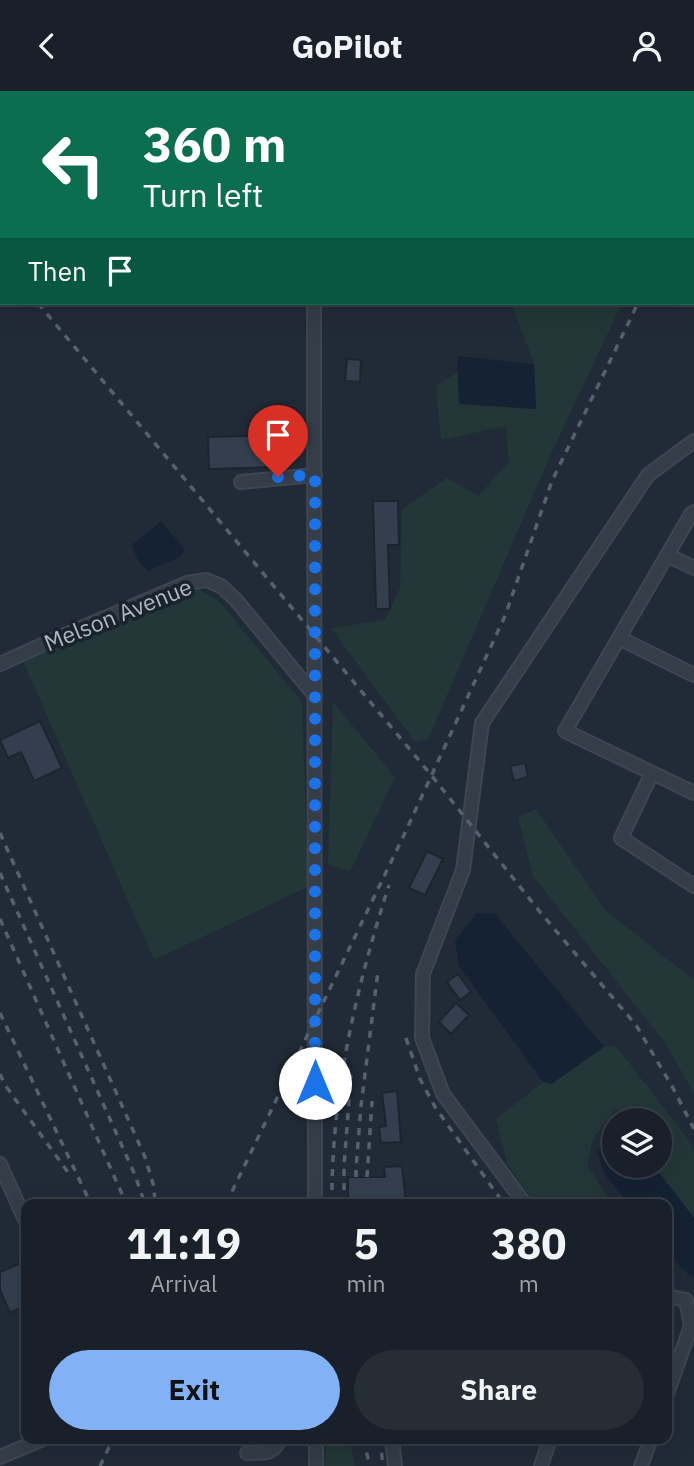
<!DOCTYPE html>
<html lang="en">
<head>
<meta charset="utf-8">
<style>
	body { margin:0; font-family:"IBM Plex Sans",sans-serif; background:#262d35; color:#f1f3f6; height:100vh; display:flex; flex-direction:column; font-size:26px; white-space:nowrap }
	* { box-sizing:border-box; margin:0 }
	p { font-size:23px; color:#9fa3a8 }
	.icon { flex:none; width:38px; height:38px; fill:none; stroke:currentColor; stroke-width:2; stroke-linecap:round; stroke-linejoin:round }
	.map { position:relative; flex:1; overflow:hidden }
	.panel { position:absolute; left:21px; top:1108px; width:651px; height:245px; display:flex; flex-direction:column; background:#192029; border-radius:14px; box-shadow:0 7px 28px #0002,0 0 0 2px #373e46 }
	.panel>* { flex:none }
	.top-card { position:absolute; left:0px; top:0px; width:695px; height:214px; box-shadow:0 7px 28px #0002,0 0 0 2px #373e46; background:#0b6e4f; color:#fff; overflow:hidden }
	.tools { position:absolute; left:602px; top:1017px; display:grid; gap:14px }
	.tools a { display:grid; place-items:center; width:70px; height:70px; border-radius:50%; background:#192029; box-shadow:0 7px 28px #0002,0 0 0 2px #373e46; font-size:35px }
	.pin { position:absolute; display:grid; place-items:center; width:60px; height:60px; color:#fff; margin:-72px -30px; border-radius:50% 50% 50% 0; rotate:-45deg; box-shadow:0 0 7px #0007 }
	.pin .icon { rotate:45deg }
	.me { position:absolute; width:77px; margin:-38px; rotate:0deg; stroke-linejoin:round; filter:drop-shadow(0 0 5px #0008) }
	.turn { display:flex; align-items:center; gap:24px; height:147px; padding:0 28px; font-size:32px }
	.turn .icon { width:91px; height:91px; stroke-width:2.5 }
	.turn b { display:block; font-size:49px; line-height:60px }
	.then { display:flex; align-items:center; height:66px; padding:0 28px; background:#0003; gap:14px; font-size:26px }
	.eta { display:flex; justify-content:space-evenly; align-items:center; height:119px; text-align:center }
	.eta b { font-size:42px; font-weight:800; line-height:49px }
	.action { display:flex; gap:14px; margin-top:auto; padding:14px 28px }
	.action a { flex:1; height:80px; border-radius:42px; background:#83b1f5; color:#111; font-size:28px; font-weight:800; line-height:80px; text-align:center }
	.action a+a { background:#262d35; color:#f1f3f6 }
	header { display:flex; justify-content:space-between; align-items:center; height:91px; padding:0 28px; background:#192029; font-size:32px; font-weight:800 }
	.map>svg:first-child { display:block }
	.green { fill:#233638 }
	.water { fill:#152234 }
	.building { fill:#333f4e; stroke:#1c242e; stroke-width:2 }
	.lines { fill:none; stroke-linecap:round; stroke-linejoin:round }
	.minor-casing { stroke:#3e4651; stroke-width:16 }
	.minor { stroke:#343d48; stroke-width:12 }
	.rail { stroke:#56616f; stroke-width:3.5; stroke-dasharray:7 7; stroke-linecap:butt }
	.route { stroke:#1a73e8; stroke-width:12; stroke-dasharray:0 21.6 }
	.labels { text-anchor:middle; stroke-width:7; stroke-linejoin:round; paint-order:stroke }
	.street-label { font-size:23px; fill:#afb7c4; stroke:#1a222c }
</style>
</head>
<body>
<header><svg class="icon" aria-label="back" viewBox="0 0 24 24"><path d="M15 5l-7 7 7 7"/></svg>GoPilot<svg class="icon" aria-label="person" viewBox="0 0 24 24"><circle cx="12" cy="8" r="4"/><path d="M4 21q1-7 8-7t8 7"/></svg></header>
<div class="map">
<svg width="694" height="1375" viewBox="0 0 694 1375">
	<rect width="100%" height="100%" fill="#212b37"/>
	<path class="green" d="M511,212H622L551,363L428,648L415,651L331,537L385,529L400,497L402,418L447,387L478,405L509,371L506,335L441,349L436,295L458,281L459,313L536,317L534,273Z
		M195,496L218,509L302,611L308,796L154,869L23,570Z
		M333,611L395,686L350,781L328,773Z
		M536,718L605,819L694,889V1003L666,953L533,785L518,726Z
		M616,955L691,1052L694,1060V1127L654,1075L660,1074V1029H639L634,1020L615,1019L594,1046L587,1073L612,1113H535L507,1072L496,1028L543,991L552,993L604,956Z
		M326,1348H350L355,1375H325Z"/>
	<path class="water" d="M457,265L534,273L536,318L459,313Z
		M161,430L185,459L180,466L148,480L138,470L132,454Z
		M476,822L495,823L604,956L551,993L543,991L459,875L455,850Z
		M614,1031V1074L654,1075L694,1127V1187L682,1178L667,1159V1113H629L605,1084L598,1062L609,1034Z"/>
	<path class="building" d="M347,268L361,269L360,291L345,290Z
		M278,344L279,376L209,378L208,346Z
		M373,410H398L399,454H388L390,518H376Z
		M40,630L62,677L34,690L21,661L8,667L0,649Z
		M525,672L528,686L514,690L510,675Z
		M427,760L443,768L425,804L409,797Z
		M458,883L471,901L460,909L447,891Z
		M456,912L469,924L451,943L439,931Z
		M397,1000L401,1051L381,1052L379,1036L386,1035L382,1002Z
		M402,1075L406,1113H348V1086H385L384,1076Z
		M21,1172L26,1185V1214L10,1222L0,1199V1181Z"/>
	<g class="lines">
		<defs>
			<path id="minor" d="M117,0V2
				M314,0V2
				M281,2V0
				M314,212L315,1113
				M241,391L315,384
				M694,421L691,423L565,640L694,702
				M667,464L694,477
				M619,547L694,584
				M0,573L55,548L187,492L206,489L221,495L236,509L315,605
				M652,682L621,747L694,795
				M0,1073L26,1131
				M525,1113L443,1003L422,947L423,883L463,779L482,632L648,384L694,350
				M667,1205L686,1209L691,1235L667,1303
				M392,1348L395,1375
				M247,1362C263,1361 273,1365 280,1348
				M0,1366L43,1348
				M316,1375V1348
				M541,1375L550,1348
				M641,1375L651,1348"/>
		</defs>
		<use href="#minor" class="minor-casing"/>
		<use href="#minor" class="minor"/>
		<path class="rail" d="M693,97L694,95
			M0,166L2,168
			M38,212L432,685L540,821L636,934L673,997L694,1038
			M0,742L145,1066L154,1096L155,1113
			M0,782L135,1084L145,1113
			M0,828L122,1103L125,1113
			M0,922L90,1111
			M406,947L420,988L435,1016L504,1113
			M0,983L5,994L70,1084
			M356,1086V1077L361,1015L378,880
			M367,1086L372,1010
			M226,1113L404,744L505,525L552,390L638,212
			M332,1113C331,1004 356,897 389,794
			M344,1113V1075L351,984
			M363,1348L370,1375
			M380,1348L383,1375
			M100,1375L113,1348"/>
	</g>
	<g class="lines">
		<path class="route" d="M278,386L315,384V992"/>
	</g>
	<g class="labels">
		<g class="street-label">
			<text transform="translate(118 524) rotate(-22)" y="8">Melson Avenue</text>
		</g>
	</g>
</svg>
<div class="tools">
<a><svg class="icon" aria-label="layers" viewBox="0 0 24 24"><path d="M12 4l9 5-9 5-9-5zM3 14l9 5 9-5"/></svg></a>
</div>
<div class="pin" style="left:278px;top:386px;background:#d93025"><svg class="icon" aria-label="arrive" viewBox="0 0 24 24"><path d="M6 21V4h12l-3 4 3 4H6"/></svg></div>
<svg class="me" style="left:315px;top:992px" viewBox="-20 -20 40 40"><circle r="19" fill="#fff"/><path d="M0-13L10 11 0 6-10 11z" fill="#1a73e8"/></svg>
<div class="top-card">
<div class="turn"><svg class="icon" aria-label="left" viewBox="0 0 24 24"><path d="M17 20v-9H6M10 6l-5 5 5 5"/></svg><div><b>360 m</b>Turn left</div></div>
<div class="then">Then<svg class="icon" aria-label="arrive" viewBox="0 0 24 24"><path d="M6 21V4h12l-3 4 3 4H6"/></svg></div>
</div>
<section class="panel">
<div class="eta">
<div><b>11:19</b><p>Arrival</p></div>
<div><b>5</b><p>min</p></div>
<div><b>380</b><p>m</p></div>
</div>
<div class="action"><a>Exit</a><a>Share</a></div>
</section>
</div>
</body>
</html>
